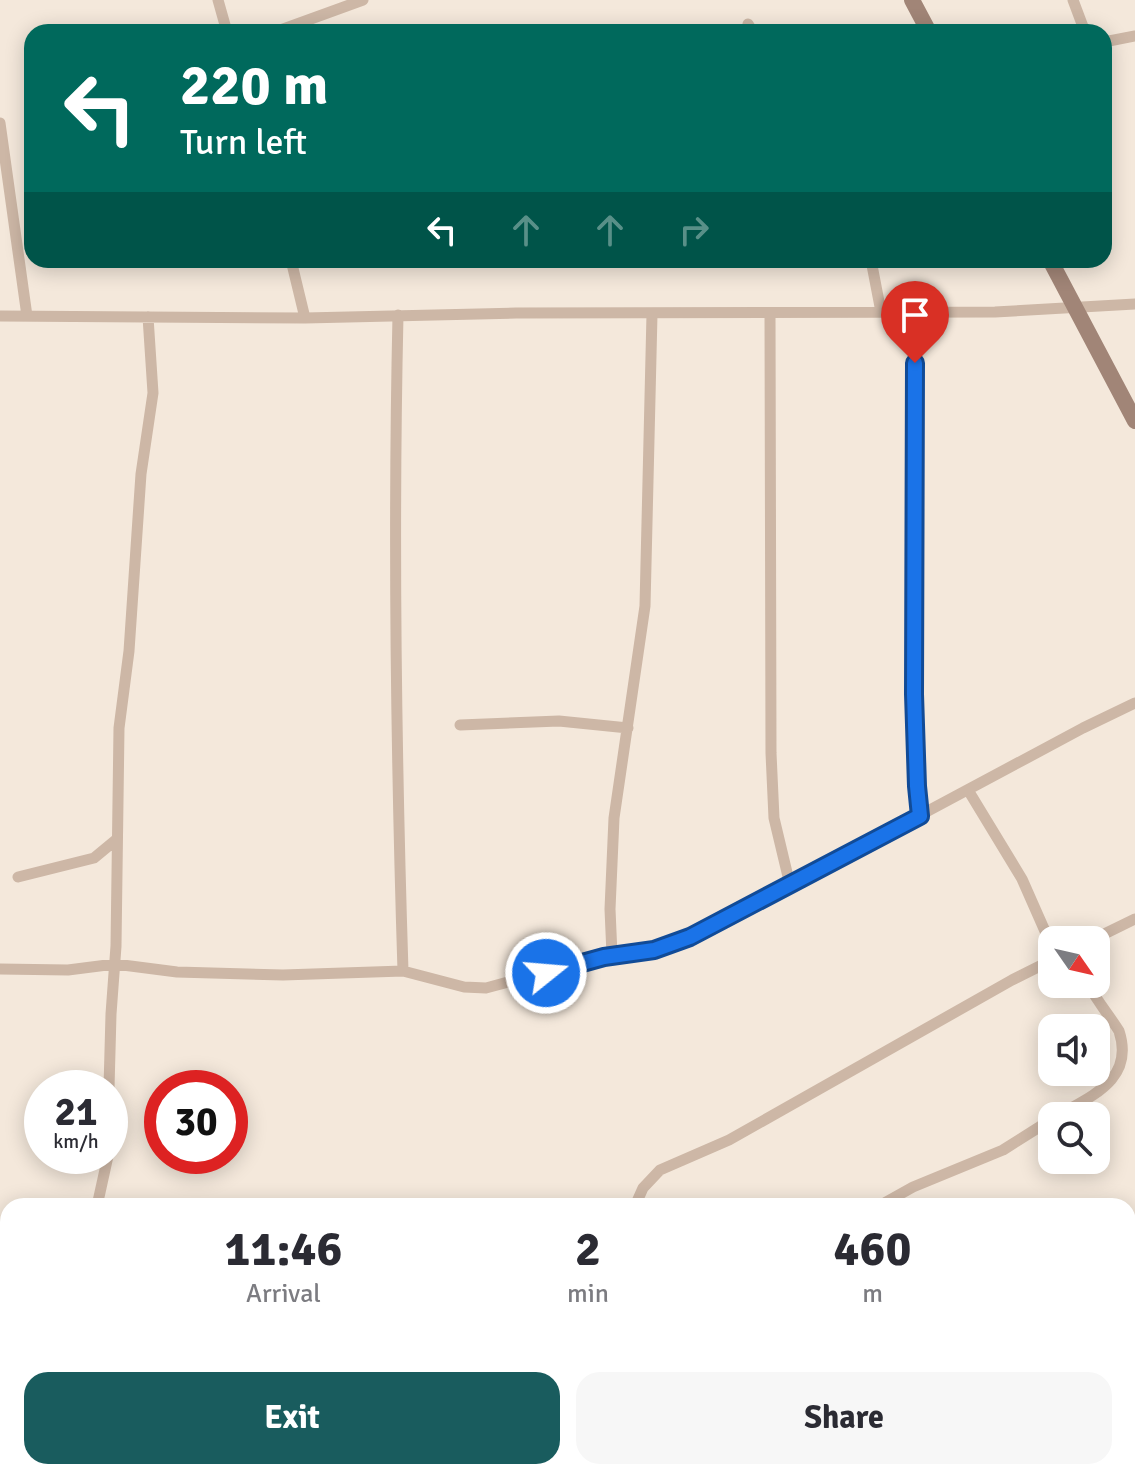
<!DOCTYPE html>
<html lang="en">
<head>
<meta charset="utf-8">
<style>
	body { margin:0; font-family:Signika,sans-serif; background:#f7f7f7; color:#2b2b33; height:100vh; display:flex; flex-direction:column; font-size:30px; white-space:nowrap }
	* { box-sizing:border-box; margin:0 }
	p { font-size:26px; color:#7c7c81 }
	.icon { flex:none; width:44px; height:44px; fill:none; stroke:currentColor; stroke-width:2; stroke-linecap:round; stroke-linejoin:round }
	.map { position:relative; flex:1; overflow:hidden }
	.sheet { position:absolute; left:0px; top:1198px; width:1136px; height:282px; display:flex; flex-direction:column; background:#fff; border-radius:24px 24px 0 0; box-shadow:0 4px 20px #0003 }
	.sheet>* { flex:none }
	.top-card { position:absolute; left:24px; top:24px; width:1088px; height:244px; border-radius:24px; box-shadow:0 4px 20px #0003; background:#00695c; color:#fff; overflow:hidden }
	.needle { width:52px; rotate:124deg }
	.controls { position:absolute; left:1038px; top:926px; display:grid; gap:16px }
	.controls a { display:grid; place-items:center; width:72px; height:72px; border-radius:16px; background:#fff; box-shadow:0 4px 20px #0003; font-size:40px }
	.speed { position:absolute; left:24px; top:1070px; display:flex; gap:16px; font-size:40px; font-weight:700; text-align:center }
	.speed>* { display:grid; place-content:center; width:104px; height:104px; border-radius:50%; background:#fff; box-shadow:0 4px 20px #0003; line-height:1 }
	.speed small { font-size:20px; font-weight:400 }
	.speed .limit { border:12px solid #d22; background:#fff; color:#111 }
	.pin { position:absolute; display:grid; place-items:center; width:68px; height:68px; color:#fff; margin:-82px -34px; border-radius:50% 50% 50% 0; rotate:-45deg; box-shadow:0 0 8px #0007 }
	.pin .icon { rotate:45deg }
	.me { position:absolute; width:88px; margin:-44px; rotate:73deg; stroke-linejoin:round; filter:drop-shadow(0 0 6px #0008) }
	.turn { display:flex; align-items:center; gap:28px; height:168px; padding:0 24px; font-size:36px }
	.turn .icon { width:104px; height:104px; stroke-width:2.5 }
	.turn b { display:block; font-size:56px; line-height:68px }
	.lanes { display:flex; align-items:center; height:76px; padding:0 24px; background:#0003; justify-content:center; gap:40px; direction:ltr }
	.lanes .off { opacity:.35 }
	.eta { display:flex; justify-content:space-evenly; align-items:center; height:136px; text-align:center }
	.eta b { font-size:48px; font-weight:700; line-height:56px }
	.primary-button { display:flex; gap:16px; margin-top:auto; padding:16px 24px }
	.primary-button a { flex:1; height:92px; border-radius:24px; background:#195c5e; color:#fff; font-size:32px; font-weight:700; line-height:92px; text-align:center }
	.primary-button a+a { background:#f7f7f7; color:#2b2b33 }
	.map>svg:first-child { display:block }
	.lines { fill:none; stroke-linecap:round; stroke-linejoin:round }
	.minor { stroke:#cdb7a6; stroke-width:11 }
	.secondary { stroke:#a18577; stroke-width:16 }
	.route-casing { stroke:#114b97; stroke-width:20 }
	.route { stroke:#1a73e8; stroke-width:14 }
</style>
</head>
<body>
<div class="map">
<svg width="1135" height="1479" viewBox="0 0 1135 1479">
	<rect width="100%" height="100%" fill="#f4e8db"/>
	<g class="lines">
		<path class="minor" d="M218,0L227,32
			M1073,0L1085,32
			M748,24L753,32
			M275,32L363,0
			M1104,42L1135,36
			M0,123L27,316
			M291,260L305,318
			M871,260L881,312
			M914,312V694L917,786L920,816
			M770,313L771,753L774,818L790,885
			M398,315C393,534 396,752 403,971
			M0,316L305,318L516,313L995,312L1135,304
			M460,725L559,721L628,728
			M968,790L1022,879L1052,947
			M18,877L94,858L117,839
			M1092,940L1135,919
			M612,955L610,909L614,818L645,606L652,314
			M0,969L68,970L115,964L177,972L283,975L403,971L464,987L486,988L594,959L654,950L690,937L715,925L1083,728L1135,703
			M109,1088L111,1014L116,946L119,728L129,651L141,474L153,393L148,317
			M110,1097L112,1125L110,1149
			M1057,1116C1091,1096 1135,1080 1119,1031C1109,1015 1097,1001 1088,984
			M97,1206L108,1156
			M635,1206L643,1188L660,1170L729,1140L1012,980L1052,960
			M879,1206L913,1187L1003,1150L1052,1119
			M1128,1461L1135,1460
			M677,1472L679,1479
			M193,1479L214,1472
			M1042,1479L1075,1472"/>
		<path class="secondary" d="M912,0L929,32
			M1050,260L1135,421"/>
	</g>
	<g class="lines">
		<defs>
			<path id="route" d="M546,973L604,957L654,950L690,937L920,816L917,786L914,694L915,363"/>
		</defs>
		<use href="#route" class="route-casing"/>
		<use href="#route" class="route"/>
	</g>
</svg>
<div class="controls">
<a><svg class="needle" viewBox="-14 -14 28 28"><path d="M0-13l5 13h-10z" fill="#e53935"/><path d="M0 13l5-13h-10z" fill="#7c7c81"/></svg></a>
<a><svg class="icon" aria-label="sound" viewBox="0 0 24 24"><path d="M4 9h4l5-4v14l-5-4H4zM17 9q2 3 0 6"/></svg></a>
<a><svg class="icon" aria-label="search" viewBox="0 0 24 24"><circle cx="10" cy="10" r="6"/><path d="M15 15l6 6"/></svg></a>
</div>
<div class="speed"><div>21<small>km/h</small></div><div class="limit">30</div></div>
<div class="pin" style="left:915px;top:363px;background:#d93025"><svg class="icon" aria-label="arrive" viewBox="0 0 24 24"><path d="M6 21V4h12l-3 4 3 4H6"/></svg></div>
<svg class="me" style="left:546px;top:973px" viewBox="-20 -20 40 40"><circle r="17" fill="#1a73e8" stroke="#fff" stroke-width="3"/><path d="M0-11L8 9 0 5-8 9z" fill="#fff"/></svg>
<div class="top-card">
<div class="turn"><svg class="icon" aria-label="left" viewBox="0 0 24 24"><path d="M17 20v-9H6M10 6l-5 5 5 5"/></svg><div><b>220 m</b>Turn left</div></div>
<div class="lanes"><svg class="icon" aria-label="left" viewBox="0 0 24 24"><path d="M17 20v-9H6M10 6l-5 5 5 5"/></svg><svg class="icon off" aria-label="ahead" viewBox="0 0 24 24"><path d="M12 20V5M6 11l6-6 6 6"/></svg><svg class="icon off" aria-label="ahead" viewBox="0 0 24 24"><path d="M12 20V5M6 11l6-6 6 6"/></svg><svg class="icon off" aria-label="right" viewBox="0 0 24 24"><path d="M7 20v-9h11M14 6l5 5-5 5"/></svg></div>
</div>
<section class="sheet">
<div class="eta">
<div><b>11:46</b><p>Arrival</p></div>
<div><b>2</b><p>min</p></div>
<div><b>460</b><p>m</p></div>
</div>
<div class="primary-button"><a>Exit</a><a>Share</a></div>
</section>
</div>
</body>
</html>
